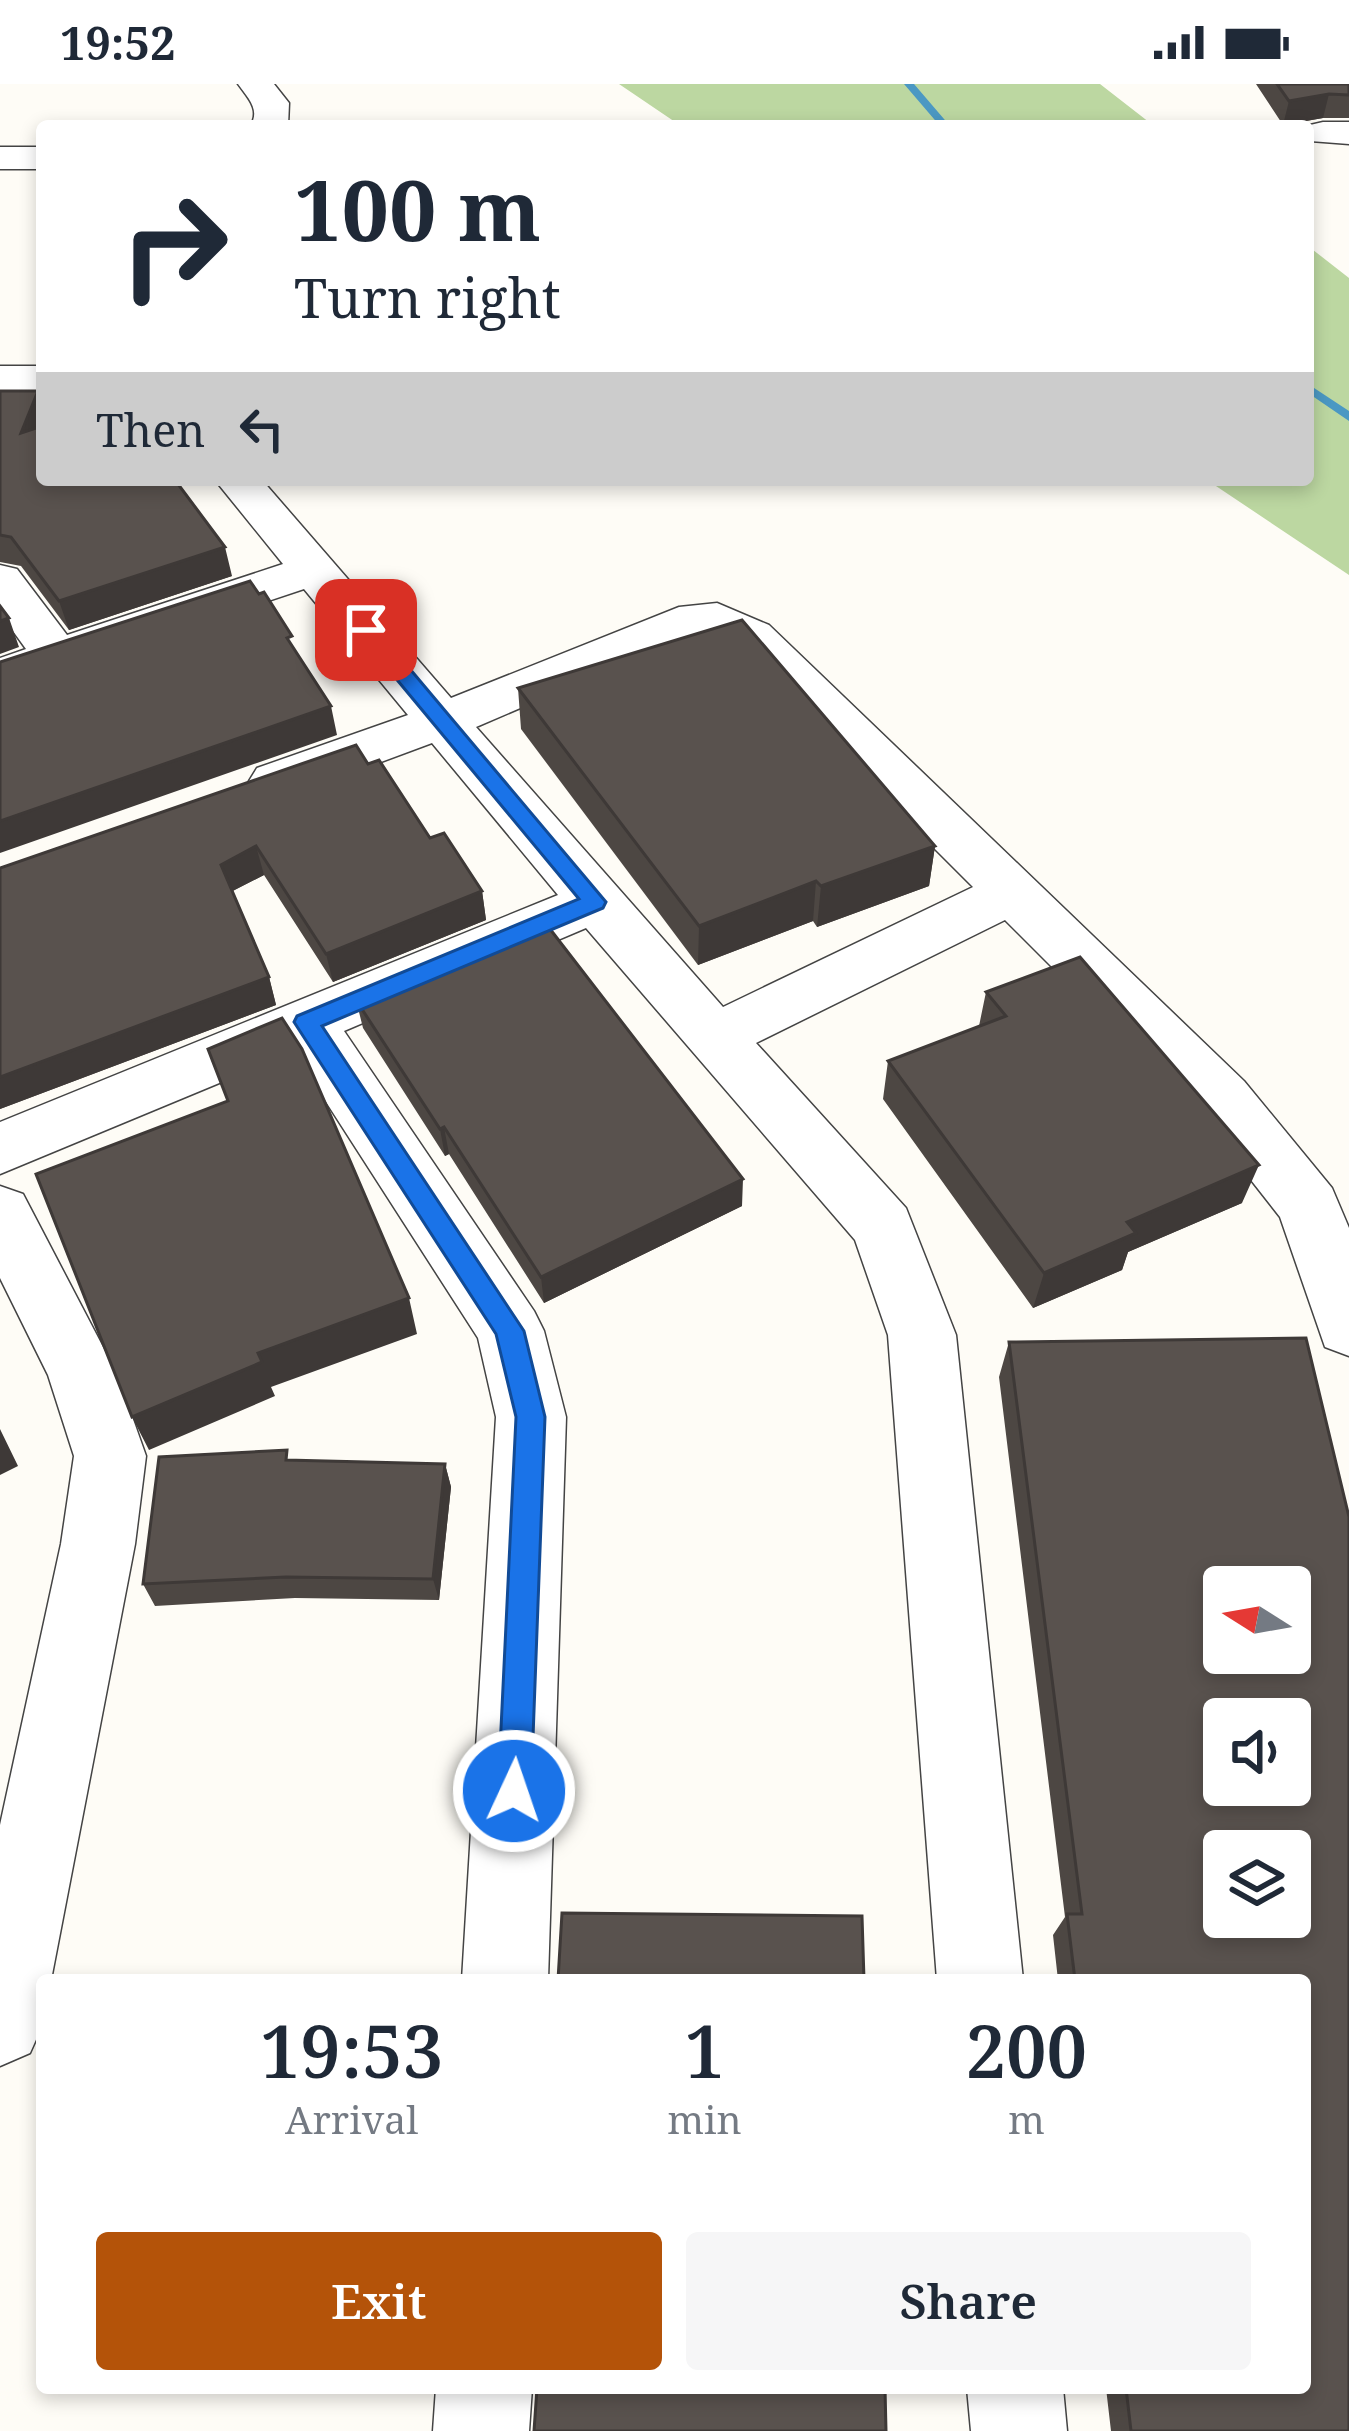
<!DOCTYPE html>
<html lang="en">
<head>
<meta charset="utf-8">
<style>
	body { margin:0; font-family:"Noto Serif",serif; background:#f6f6f7; color:#1f2937; height:100vh; display:flex; flex-direction:column; font-size:45px; white-space:nowrap }
	* { box-sizing:border-box; margin:0 }
	p { font-size:39px; color:#747a83 }
	.icon { flex:none; width:66px; height:66px; fill:none; stroke:currentColor; stroke-width:2; stroke-linecap:round; stroke-linejoin:round }
	.map { position:relative; flex:1; overflow:hidden }
	.panel { position:absolute; left:36px; top:1890px; width:1275px; height:420px; display:flex; flex-direction:column; background:#fff; border-radius:12px; box-shadow:0 6px 18px #0003 }
	.panel>* { flex:none }
	.guide { position:absolute; left:36px; top:36px; width:1278px; height:366px; border-radius:12px; box-shadow:0 6px 18px #0003; background:#fff; color:#1f2937; overflow:hidden }
	.needle { width:78px; rotate:281deg }
	.controls { position:absolute; left:1203px; top:1482px; display:grid; gap:24px }
	.controls a { display:grid; place-items:center; width:108px; height:108px; border-radius:12px; background:#fff; box-shadow:0 6px 18px #0003; font-size:60px }
	.pin { position:absolute; display:grid; place-items:center; width:102px; height:102px; color:#fff; margin:-51px; border-radius:24px; box-shadow:0 6px 18px #0006 }
	.me { position:absolute; width:132px; margin:-66px; rotate:3deg; stroke-linejoin:round; filter:drop-shadow(0 0 9px #0008) }
	.turn { display:flex; align-items:center; gap:42px; height:252px; padding:0 60px; font-size:54px }
	.turn .icon { width:156px; height:156px; stroke-width:2.5 }
	.turn b { display:block; font-size:84px; line-height:102px }
	.then { display:flex; align-items:center; height:114px; padding:0 60px; background:#0003; gap:24px; font-size:45px }
	.eta { display:flex; justify-content:space-evenly; align-items:center; height:204px; text-align:center }
	.eta b { font-size:72px; font-weight:600; line-height:84px }
	.cta { display:flex; gap:24px; margin-top:auto; padding:24px 60px }
	.cta a { flex:1; height:138px; border-radius:12px; background:#b45309; color:#fff; font-size:48px; font-weight:600; line-height:138px; text-align:center }
	.cta a+a { background:#f6f6f7; color:#1f2937 }
	.status { display:flex; justify-content:space-between; align-items:center; height:84px; padding:0 60px; background:#fff; direction:ltr }
	.status svg { height:33px; fill:currentColor }
	.map>svg:first-child { display:block }
	.forest { fill:#bcd7a1 }
	.lines { fill:none; stroke-linecap:round; stroke-linejoin:round }
	.stream { fill:#4b98c3; fill-rule:evenodd }
	.minor-casing { stroke:#444; stroke-width:3 }
	.minor { fill:#fff; fill-rule:evenodd }
	.wall { fill:#4d4743; fill-rule:evenodd }
	.shaded-wall { fill:#3e3937 }
	.building { fill:#59524e; stroke:#3e3937; stroke-width:3; fill-rule:evenodd }
	.route { fill:#1a73e8; stroke:#114b97; stroke-width:3 }
</style>
</head>
<body>
<div class="status"><b>19:52</b><svg viewBox="0 0 49 12"><path d="M0 12V9h3v3zM5 12V6h3v6zM10 12V3h3v9zM15 12V0h3v12zM26 1h20v11H26zM47 4h2v5h-2z"/></svg></div>
<div class="map">
<svg width="1349" height="2347" viewBox="0 0 1349 2347">
	<rect width="100%" height="100%" fill="#fefcf6"/>
	<path class="forest" d="M619,0H1100L1154,42H681Z
		M1308,162L1349,194V491L1207,396H1308Z"/>
	<g class="lines">
		<path class="stream" d="M904,0H914L950,42H940Z
			M1308,300L1349,327V337L1308,309Z"/>
		<defs>
			<path id="minor" d="M238,0H274L289,19L288,42H250C261,26 248,14 238,0Z
				M1323,38H1349V60L1310,57V41Z
				M0,63H42V85H0Z
				M0,282H42V308H0Z
				M215,396H262L451,614L679,523L717,519L769,541L1244,997L1332,1104L1349,1144V1272L1325,1263L1280,1133L1200,1031L1005,836L756,959L906,1124L956,1251L1023,1896H937L888,1251L855,1156L586,844L344,947L534,1227L544,1247L566,1333L548,1896H462L496,1333L478,1254L294,968L0,1090V1038L558,811L432,659L295,710L276,715L257,710L249,697L257,684L408,631L304,505L0,607V574L26,565L0,529V481L17,485L67,551L283,480ZM709,550L733,563L973,803L723,923L476,643L688,552Z
				M0,1102L23,1110L117,1290L146,1372L135,1460L51,1896H42V1942L30,1969L0,1982V1741L61,1460L74,1372L48,1291L0,1194Z
				M436,2304H532L529,2347H433Z
				M967,2304H1063L1067,2347H971Z"/>
		</defs>
		<use href="#minor" class="minor-casing"/>
		<use href="#minor" class="minor"/>
	</g>
	<path class="wall" d="M1256,0H1349V34H1323L1283,41Z
		M0,307H38L42,319V396L232,492L69,546L21,482L0,478Z
		M518,604L935,762L929,802L817,843L813,837L698,881L521,645Z
		M368,680L430,754L482,807L486,836L333,898L264,791L232,807L269,893L276,921L0,1025V784Z
		M516,859L742,1122L544,1219L449,1070L445,1072L363,944L356,916Z
		M986,908L1242,1119L1128,1168L1122,1186L1033,1224L883,1015L888,977L979,942Z
		M1306,1254L1349,1433V2347H1111L1106,2304H1305V1896H1058L1053,1851L1065,1833L999,1293L1009,1258ZM1224,1503H1290V1569H1224ZM1224,1635H1290V1701H1224ZM1224,1767H1290V1833H1224Z
		M291,1376L445,1380L451,1403L439,1516L295,1514L155,1522L143,1500Z"/>
	<path class="shaded-wall" d="M1329,10L1323,34L1283,41L1289,17Z
		M38,307L42,319V348L21,349Z
		M225,463L232,492L69,546L59,517Z
		M9,534L19,563L0,570V537Z
		M331,622L337,651L0,769V737Z
		M256,762L264,791L229,809L221,781Z
		M935,762L929,802L817,843L821,802Z
		M816,797L813,837L698,881L699,842Z
		M482,807L486,836L333,898L326,870Z
		M269,893L276,921L0,1025V993Z
		M444,1043L449,1070L445,1072L440,1045Z
		M1259,1081L1242,1119L1128,1168L1122,1186L1033,1224L1044,1189L1127,1138Z
		M743,1095L742,1122L544,1219L541,1193Z
		M409,1214L417,1250L271,1303L275,1312L149,1366L132,1333L258,1269Z
		M0,1345L18,1382L0,1391Z
		M445,1380L451,1403L439,1516L433,1495Z"/>
	<path class="building" d="M1277,0H1349V11L1329,10L1289,17Z
		M0,307H38L21,349L42,342V396H175L225,463L59,517L11,453L0,451Z
		M250,497L259,510L264,508L292,552L287,554L331,622L0,737V578Z
		M0,522L9,534L0,537Z
		M742,536L935,762L821,802L816,797L699,842L518,604Z
		M356,661L368,680L379,676L430,754L444,749L482,807L326,870L256,762L221,781L269,893L0,993V784Z
		M550,845L743,1095L541,1193L444,1043L440,1045L356,916L511,851L516,859Z
		M1080,873L1259,1081L1127,1138L1136,1149L1044,1189L888,977L1006,932L986,908Z
		M282,934L302,965L409,1214L258,1269L262,1278L132,1333L36,1090L228,1017L208,965Z
		M1306,1254L1349,1433V2347H1131L1126,2304H1305V1896H1075L1067,1830H1082L1009,1258ZM1224,1503H1290V1569H1224ZM1224,1635H1290V1701H1224ZM1224,1767H1290V1833H1224Z
		M287,1366L286,1376L445,1380L433,1495L286,1493L143,1500L159,1373Z
		M562,1829L862,1832L864,1896H558Z
		M537,2304H885L886,2347H534Z"/>
	<path class="route" d="M366,539L373,541L606,818L603,824L322,942L524,1247L545,1333L531,1707L526,1719L514,1723L502,1719L498,1707L516,1333L496,1250L294,938L297,932L579,815L359,550L356,546Z"/>
</svg>
<div class="controls">
<a><svg class="needle" viewBox="-14 -14 28 28"><path d="M0-13l5 13h-10z" fill="#e53935"/><path d="M0 13l5-13h-10z" fill="#747a83"/></svg></a>
<a><svg class="icon" aria-label="sound" viewBox="0 0 24 24"><path d="M4 9h4l5-4v14l-5-4H4zM17 9q2 3 0 6"/></svg></a>
<a><svg class="icon" aria-label="layers" viewBox="0 0 24 24"><path d="M12 4l9 5-9 5-9-5zM3 14l9 5 9-5"/></svg></a>
</div>
<div class="pin" style="left:366px;top:546px;background:#d93025"><svg class="icon" aria-label="arrive" viewBox="0 0 24 24"><path d="M6 21V4h12l-3 4 3 4H6"/></svg></div>
<svg class="me" style="left:514px;top:1707px" viewBox="-20 -20 40 40"><circle r="17" fill="#1a73e8" stroke="#fff" stroke-width="3"/><path d="M0-11L8 9 0 5-8 9z" fill="#fff"/></svg>
<div class="guide">
<div class="turn"><svg class="icon" aria-label="right" viewBox="0 0 24 24"><path d="M7 20v-9h11M14 6l5 5-5 5"/></svg><div><b>100 m</b>Turn right</div></div>
<div class="then">Then<svg class="icon" aria-label="left" viewBox="0 0 24 24"><path d="M17 20v-9H6M10 6l-5 5 5 5"/></svg></div>
</div>
<section class="panel">
<div class="eta">
<div><b>19:53</b><p>Arrival</p></div>
<div><b>1</b><p>min</p></div>
<div><b>200</b><p>m</p></div>
</div>
<div class="cta"><a>Exit</a><a>Share</a></div>
</section>
</div>
</body>
</html>
